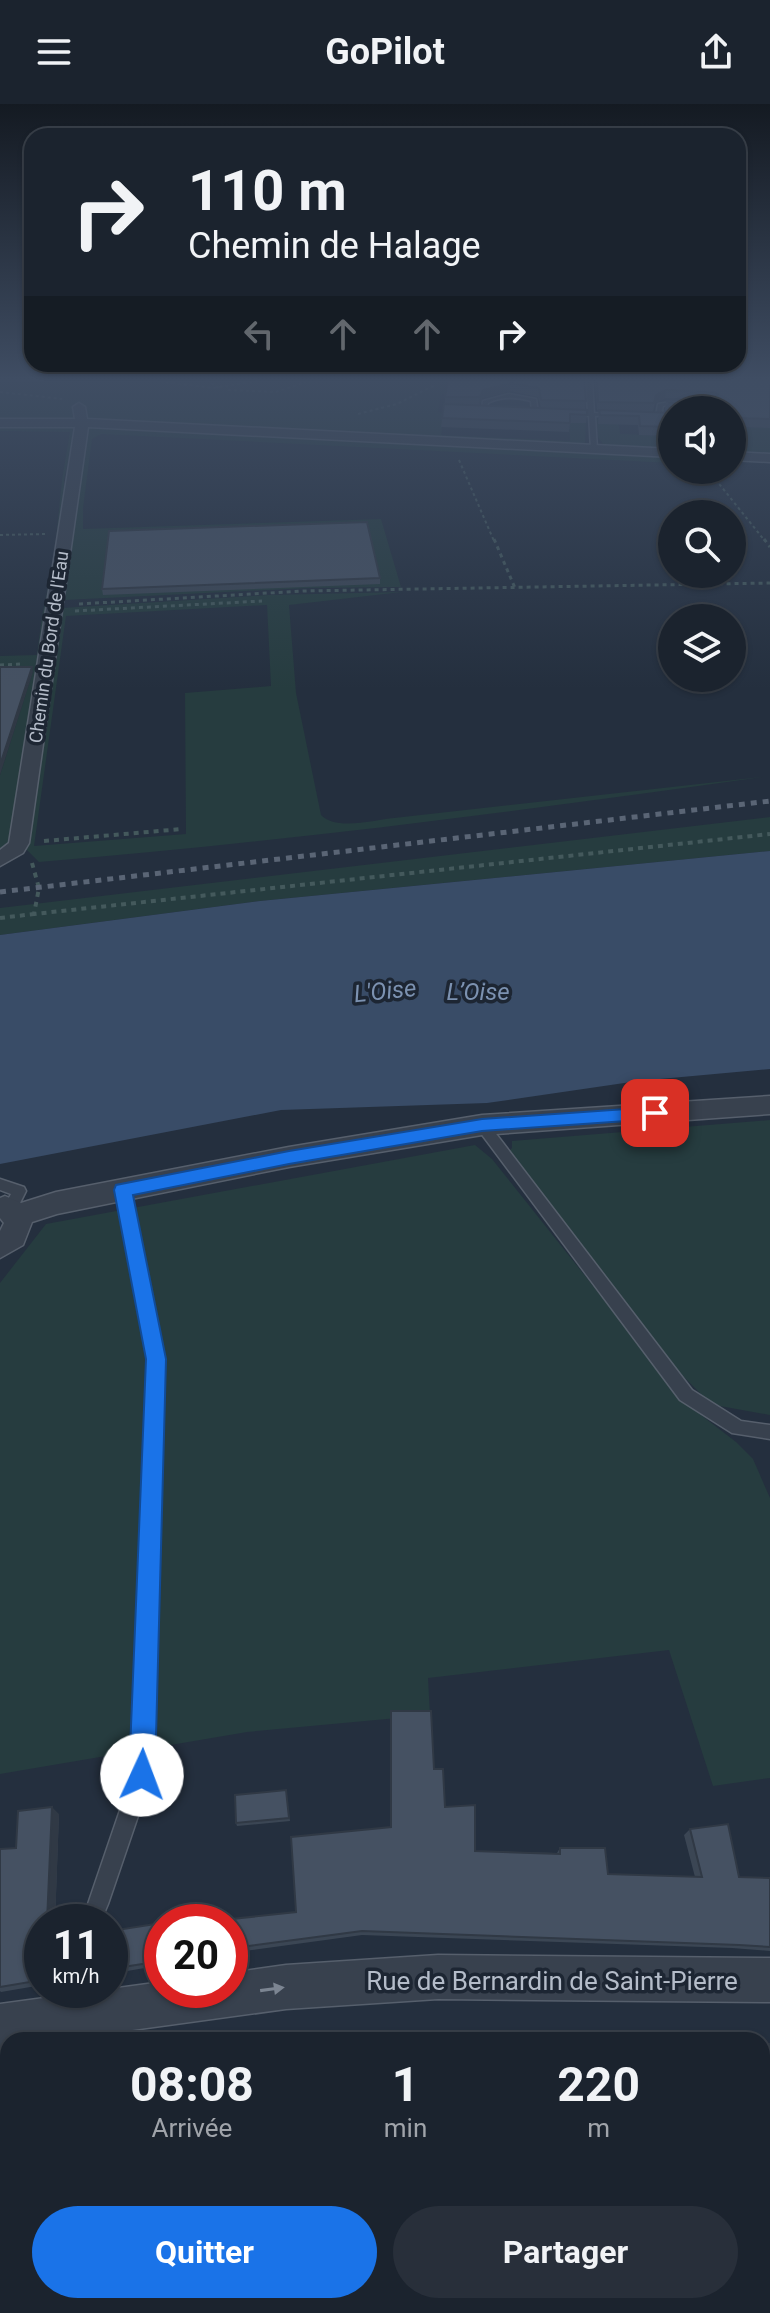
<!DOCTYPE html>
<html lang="fr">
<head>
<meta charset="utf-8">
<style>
	body { margin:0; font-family:Roboto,sans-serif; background:#282f3a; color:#f1f3f6; height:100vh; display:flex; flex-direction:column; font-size:30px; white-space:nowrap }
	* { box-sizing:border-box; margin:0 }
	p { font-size:26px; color:#a0a4aa }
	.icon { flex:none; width:44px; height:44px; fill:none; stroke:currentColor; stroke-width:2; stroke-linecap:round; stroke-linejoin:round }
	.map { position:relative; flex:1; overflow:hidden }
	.drawer { position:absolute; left:0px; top:1928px; width:770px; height:282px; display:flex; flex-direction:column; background:#1b232e; border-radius:24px 24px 0 0; box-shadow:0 2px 6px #0004,0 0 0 2px #39404a }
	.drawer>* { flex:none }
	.banner { position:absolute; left:24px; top:24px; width:722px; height:244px; border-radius:24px; box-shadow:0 2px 6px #0004,0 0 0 2px #39404a; background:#1b232e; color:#f1f3f6; overflow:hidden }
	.buttons { position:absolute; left:658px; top:292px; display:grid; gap:16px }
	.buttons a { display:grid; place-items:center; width:88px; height:88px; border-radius:50%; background:#1b232e; box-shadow:0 2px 6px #0004,0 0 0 2px #39404a; font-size:40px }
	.speed { position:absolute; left:24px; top:1800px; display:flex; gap:16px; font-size:40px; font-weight:700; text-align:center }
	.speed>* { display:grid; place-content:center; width:104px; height:104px; border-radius:50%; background:#1b232e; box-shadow:0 2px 6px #0004,0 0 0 2px #39404a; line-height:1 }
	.speed small { font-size:20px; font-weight:400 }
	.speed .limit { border:12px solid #d22; background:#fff; color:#111 }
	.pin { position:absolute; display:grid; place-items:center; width:68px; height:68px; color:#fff; margin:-34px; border-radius:16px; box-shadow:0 4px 12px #0006 }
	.me { position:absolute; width:88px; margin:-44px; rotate:2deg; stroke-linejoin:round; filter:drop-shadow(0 0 6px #0008) }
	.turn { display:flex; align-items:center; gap:28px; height:168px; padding:0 32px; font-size:36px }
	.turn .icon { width:104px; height:104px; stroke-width:2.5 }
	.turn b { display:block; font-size:56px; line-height:68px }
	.lanes { display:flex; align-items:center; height:76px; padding:0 32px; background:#0003; justify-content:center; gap:40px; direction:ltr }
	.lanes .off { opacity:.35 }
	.eta { display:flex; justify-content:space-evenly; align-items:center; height:136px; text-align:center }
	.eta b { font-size:48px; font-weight:700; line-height:56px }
	.action { display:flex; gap:16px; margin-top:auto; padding:16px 32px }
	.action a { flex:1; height:92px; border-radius:48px; background:#1a73e8; color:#fff; font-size:32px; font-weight:700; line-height:92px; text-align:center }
	.action a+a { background:#282f3a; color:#f1f3f6 }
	header { display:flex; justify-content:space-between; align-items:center; height:104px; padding:0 32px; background:#1b232e; font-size:36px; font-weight:700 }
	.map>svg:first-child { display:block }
	.green { fill:#263c3f; fill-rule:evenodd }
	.water { fill:#394c67 }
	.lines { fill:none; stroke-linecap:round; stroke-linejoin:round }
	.lane-casing { stroke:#565f6c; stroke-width:3 }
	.street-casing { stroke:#565f6c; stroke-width:3 }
	.path-far2 { stroke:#44595c; stroke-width:2; stroke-dasharray:3 3; stroke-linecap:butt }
	.path-far1 { stroke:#44595c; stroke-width:3; stroke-dasharray:4 4; stroke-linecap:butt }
	.path { stroke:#44595c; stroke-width:4; stroke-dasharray:5 5; stroke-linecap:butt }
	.lane { fill:#38414e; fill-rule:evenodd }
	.street { fill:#38414e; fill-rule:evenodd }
	.rail { stroke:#5a6575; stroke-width:5; stroke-dasharray:6 6; stroke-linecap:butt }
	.wall { fill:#3b4654 }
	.shaded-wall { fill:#303945 }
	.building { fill:#455162; stroke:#303945; stroke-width:2 }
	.oneway { fill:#7c8592 }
	.route { fill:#1a73e8; stroke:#114b97; stroke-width:2 }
	.labels { text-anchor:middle; stroke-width:7; stroke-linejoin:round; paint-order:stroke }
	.far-street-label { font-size:18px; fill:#b4bcc9; stroke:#1d2633 }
	.water-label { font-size:24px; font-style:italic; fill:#7c92b1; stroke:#1d2633 }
	.near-street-label { font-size:26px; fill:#b4bcc9; stroke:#1d2633 }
</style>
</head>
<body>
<header><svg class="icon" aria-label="menu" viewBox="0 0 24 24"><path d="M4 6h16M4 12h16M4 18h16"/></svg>GoPilot<svg class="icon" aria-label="share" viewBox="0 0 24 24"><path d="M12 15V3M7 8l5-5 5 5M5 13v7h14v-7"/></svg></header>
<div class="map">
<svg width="770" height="2209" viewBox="0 0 770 2209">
	<rect width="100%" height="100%" fill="#242f3e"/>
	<path class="green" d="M0,276H450L449,289L441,291L438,308L444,309L441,331L570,337L569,313L586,317L585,339L573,341L104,315L0,316Z
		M597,315L618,316L620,330L672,332V346L604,341L598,333Z
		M0,320L69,321L75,325L64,376L65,395L41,549L37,551L40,565L18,718L8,741L0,748V671L33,567H0V552L37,551L42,512L54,455L62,376L70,328L0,327Z
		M90,323L672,352V359L101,330L92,335L83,404V425L381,415L401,483L309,484L65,496L86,327Z
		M732,323L770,324V351L732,349Z
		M402,488L289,501L296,589L321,711C336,727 374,716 394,714L770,672C527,706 284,738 39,758L25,744L62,504L268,491ZM267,501L271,582L185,589L186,730L34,742L66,512Z
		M770,713V747L260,797L0,831V804Z
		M770,1016V1311L720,1302L706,1295L682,1271L637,1218L508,1048L512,1044V1037Z
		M475,1041L492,1055L688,1301L736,1338L753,1355L770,1394V1674L713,1682L669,1546L428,1574L430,1611L247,1628L0,1670V1179L46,1120Z
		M11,2202H628L629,2209H11Z"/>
	<path class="water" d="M770,747V965L638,977L487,999L281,1006L0,1060V831L260,797Z"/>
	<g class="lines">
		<defs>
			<path id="lane" d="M586,276H592L594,309L619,311L595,312L597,345L594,347L591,345L589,312L565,310L588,309Z
				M509,290L536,295L538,309L535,311L532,309L531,297C516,293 502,292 488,299L487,308L482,307L483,297Z
				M683,296L685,299L663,302L661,313L656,312L658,300Z
				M482,1016L487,1018L692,1286L741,1317L770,1321V1335L732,1329L680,1296L477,1024L475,1021Z
				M0,1075L24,1083L26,1087L15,1109H5L3,1105L11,1090L0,1086Z
				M123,1081L130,1086L164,1255L152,1671L108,1800L105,1807L98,1810L91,1807L88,1800L132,1671L148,1255L116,1086Z"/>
			<path id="street" d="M79,299L85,303L87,315L672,345V353L88,323L29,739L23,749L0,762V746L9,739L75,323H0V315H75L73,303Z
				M732,348L770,350V358L732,356Z
				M770,992V1010L482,1031L289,1063L57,1110L32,1118L23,1141L0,1154V1127L4,1119L0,1114V1094L5,1092L21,1099L56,1088L289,1043L482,1011Z
				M438,1851L770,1854V1898L438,1895L286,1905L59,1936H8V1943L0,1944V1900L162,1878V1886H230V1869L286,1861Z"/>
		</defs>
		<use href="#lane" class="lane-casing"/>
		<use href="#street" class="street-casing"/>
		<path class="path-far2" d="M16,276L64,277
			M148,276L213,284L264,276
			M206,276L219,284
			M303,278L346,276
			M228,286L276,288L303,279L297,276
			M0,288L62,295
			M358,310L397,300L433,282L434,276
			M459,356L494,437
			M708,366L765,437
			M0,431L45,430"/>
		<path class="path-far1" d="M494,435L515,484
			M764,435L770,443
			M79,500L303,487L770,479
			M75,507L262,497
			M0,561L22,560"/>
		<path class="path" d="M44,737L182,725
			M32,759L39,784L34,810L770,730
			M0,814L34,810"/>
		<use href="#lane" class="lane"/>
		<use href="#street" class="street"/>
		<path class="rail" d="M0,788L770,697"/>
	</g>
	<path class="wall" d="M448,276H584L586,297L585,306L541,304L538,293L510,287L482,294L479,302L587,311L586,319H570L569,328L441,323Z
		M595,276H770V324L732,323V306H672V308L665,306L666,297L693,295L665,294L655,299L653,308L597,306Z
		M599,306L672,309V332L639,331L638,321L598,320Z
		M380,474V480L103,491L102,485Z
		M434,1665L445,1703L475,1747L557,1749L560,1744L608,1770L695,1773L684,1731L690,1725L739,1773L770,1774V1847L732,1844L362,1831L237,1848L234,1844L296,1808L391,1723Z
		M286,1686L290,1717L237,1722L236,1719Z
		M59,1710L55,1818H42V1881L1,1888L0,1887V1745L16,1744Z
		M162,1819V1861L110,1870V1827Z
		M701,2202H762L753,2208V2209H674L701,2206Z"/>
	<path class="shaded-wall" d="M510,279V287L482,294L479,302L480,293L483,286Z
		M666,286L665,294L655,299L656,291Z
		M32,563L33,568L0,671V661Z
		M52,1703L59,1710L55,1818H47Z
		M2,1956L8,1957V2032L0,2123V1979Z"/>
	<path class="building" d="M448,276H584L586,297L541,296L539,284L510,279L483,286L480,293H445Z
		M597,276H770V315L732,314V306H674L676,300L666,297L715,293L718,290L715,288L666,286L656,291L654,299L598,298Z
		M444,300L587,306V311L570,310V319L442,314Z
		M599,306L672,309V323L640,322L639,312L600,311Z
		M367,418L380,474L102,485L109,427Z
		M0,563H32L0,661Z
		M391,1607H431L434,1665H443L445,1703L475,1701V1747L560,1750V1744H605L608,1770L702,1773L690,1725L728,1720L739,1773L770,1774V1843L739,1841L362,1827L234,1844L232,1815L296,1808L291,1733L391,1723Z
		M286,1686L289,1714L236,1719L235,1691Z
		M52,1703L47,1818H42V1876L0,1883V1745L16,1744L18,1707Z
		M162,1819V1857L110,1865V1827Z
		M762,1939L770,1940V2207L753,2208V2209H708L707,2202H762Z
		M0,1956H2L0,1979Z"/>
	<defs><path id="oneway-solid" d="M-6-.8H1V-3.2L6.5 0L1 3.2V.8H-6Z" transform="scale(2)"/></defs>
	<use class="oneway" href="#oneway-solid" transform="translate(272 1885) rotate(-8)"/>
	<linearGradient id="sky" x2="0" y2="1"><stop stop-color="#141a22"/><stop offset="0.47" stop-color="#3f4d63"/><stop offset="1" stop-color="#3f4d63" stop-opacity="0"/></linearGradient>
	<rect width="770" height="585" fill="url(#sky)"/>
	<path class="route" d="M655,1003L663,1009L655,1015L482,1027L289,1060L133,1091L166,1255L155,1671L151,1680L142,1684L133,1680L129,1671L146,1255L114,1086L116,1081L289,1047L482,1015Z"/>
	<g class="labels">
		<g class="far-street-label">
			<text transform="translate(49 543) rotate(-82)" y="6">Chemin du Bord de l'Eau</text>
		</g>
		<g class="water-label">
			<text transform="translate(385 887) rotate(-6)" y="8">L'Oise</text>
			<text x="478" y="896">L’Oise</text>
		</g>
		<g class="near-street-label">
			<text x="552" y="1886">Rue de Bernardin de Saint-Pierre</text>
		</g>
	</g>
</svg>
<div class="buttons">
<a><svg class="icon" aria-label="sound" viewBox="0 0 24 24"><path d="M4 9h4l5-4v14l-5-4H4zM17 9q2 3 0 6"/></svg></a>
<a><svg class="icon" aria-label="search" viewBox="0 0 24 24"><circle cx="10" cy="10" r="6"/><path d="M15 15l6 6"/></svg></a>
<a><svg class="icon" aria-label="layers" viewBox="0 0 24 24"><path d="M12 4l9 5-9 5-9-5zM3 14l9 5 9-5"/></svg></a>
</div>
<div class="speed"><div>11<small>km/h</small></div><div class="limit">20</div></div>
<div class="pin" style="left:655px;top:1009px;background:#d93025"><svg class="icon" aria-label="arrive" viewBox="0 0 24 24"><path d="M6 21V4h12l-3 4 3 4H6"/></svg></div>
<svg class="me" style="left:142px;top:1671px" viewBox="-20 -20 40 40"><circle r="19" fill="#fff"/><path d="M0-13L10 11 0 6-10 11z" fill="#1a73e8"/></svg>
<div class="banner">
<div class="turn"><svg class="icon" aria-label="right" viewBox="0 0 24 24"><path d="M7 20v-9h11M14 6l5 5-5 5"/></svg><div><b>110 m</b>Chemin de Halage</div></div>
<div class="lanes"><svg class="icon off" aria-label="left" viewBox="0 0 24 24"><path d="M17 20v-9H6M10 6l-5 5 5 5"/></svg><svg class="icon off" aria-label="ahead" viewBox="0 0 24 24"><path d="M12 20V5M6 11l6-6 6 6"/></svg><svg class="icon off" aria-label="ahead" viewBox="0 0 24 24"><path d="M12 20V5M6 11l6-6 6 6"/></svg><svg class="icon" aria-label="right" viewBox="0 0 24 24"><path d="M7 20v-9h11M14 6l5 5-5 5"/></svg></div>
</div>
<section class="drawer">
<div class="eta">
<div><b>08:08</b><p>Arrivée</p></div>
<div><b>1</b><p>min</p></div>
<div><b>220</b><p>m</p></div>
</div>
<div class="action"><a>Quitter</a><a>Partager</a></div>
</section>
</div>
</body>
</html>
